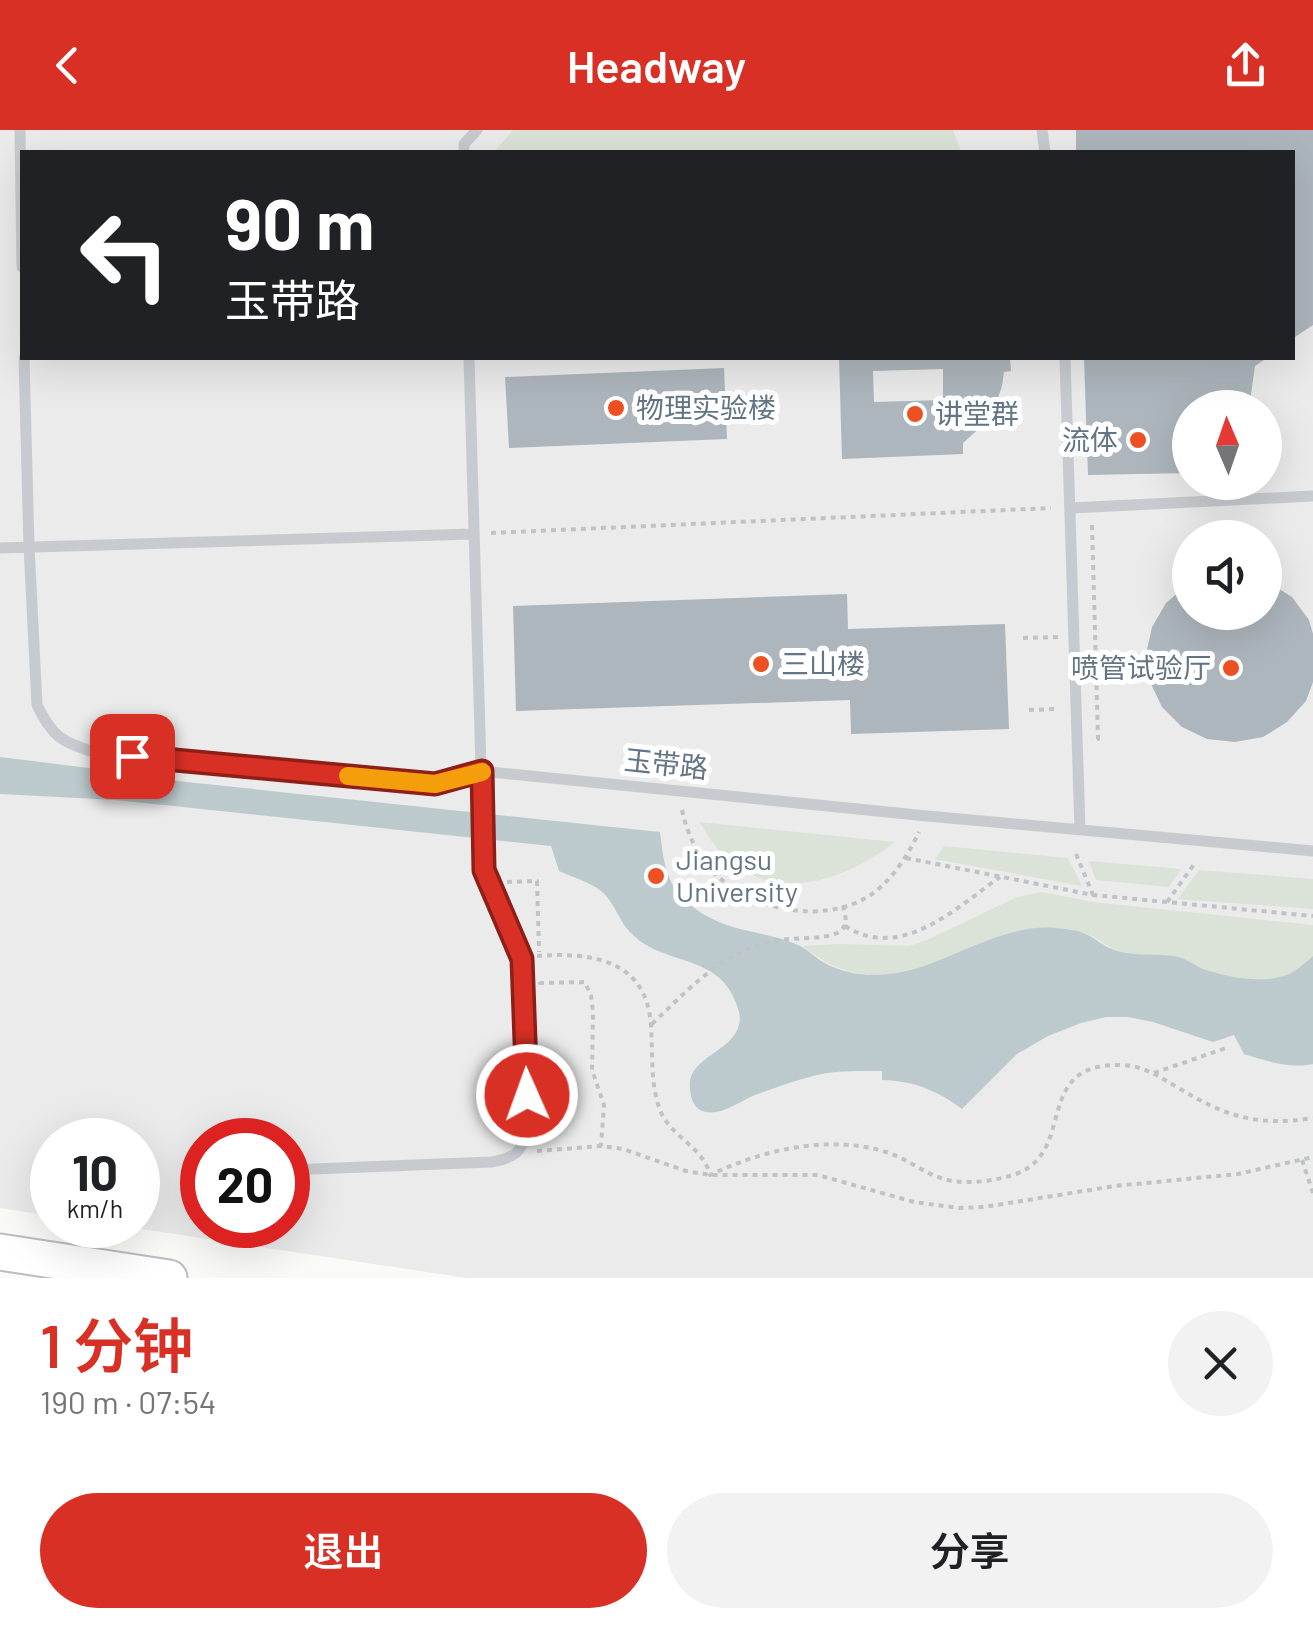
<!DOCTYPE html>
<html lang="zh">
<head>
<meta charset="utf-8">
<style>
	body { margin:0; font-family:Barlow,"Noto Sans SC",sans-serif; background:#f2f2f2; color:#202124; height:100vh; display:flex; flex-direction:column; font-size:38px; white-space:nowrap }
	* { box-sizing:border-box; margin:0 }
	p { font-size:32px; color:#757577 }
	.icon { flex:none; width:55px; height:55px; fill:none; stroke:currentColor; stroke-width:2; stroke-linecap:round; stroke-linejoin:round }
	.map { position:relative; height:1148px; overflow:hidden }
	.panel { display:flex; flex-direction:column; background:#fff; flex:1 }
	.panel>* { flex:none }
	.hud { position:absolute; left:20px; top:20px; width:1275px; height:210px; border-radius:0px; box-shadow:0 10px 40px #0002; background:#202124; color:#fff; overflow:hidden }
	.needle { width:65px; rotate:358deg }
	.tools { position:absolute; left:1172px; top:260px; display:grid; gap:20px }
	.tools a { display:grid; place-items:center; width:110px; height:110px; border-radius:50%; background:#fff; box-shadow:0 10px 40px #0002; font-size:50px }
	.speed { position:absolute; left:30px; top:988px; display:flex; gap:20px; font-size:50px; font-weight:700; text-align:center }
	.speed>* { display:grid; place-content:center; width:130px; height:130px; border-radius:50%; background:#fff; box-shadow:0 10px 40px #0002; line-height:1 }
	.speed small { font-size:25px; font-weight:400 }
	.speed .limit { border:15px solid #d22; background:#fff; color:#111 }
	.pin { position:absolute; display:grid; place-items:center; width:85px; height:85px; color:#fff; margin:-42px; border-radius:20px; box-shadow:0 5px 15px #0006 }
	.me { position:absolute; width:110px; margin:-55px; rotate:358deg; stroke-linejoin:round; filter:drop-shadow(0 0 8px #0008) }
	.turn { display:flex; align-items:center; gap:35px; height:210px; padding:0 40px; font-size:45px }
	.turn .icon { width:130px; height:130px; stroke-width:2.5 }
	.turn b { display:block; font-size:70px; line-height:85px }
	.round { display:grid; place-items:center; flex:none; width:105px; height:105px; border-radius:52px; background:#f2f2f2 }
	.headline { display:flex; align-items:center; justify-content:space-between; height:170px; padding:0 40px }
	h1 { font-size:60px; font-weight:600; line-height:75px; color:#d93025 }
	.cta { display:flex; gap:20px; margin-top:auto; padding:20px 40px }
	.cta a { flex:1; height:115px; border-radius:60px; background:#d93025; color:#fff; font-size:40px; font-weight:600; line-height:115px; text-align:center }
	.cta a+a { background:#f2f2f2; color:#202124 }
	header { display:flex; justify-content:space-between; align-items:center; height:130px; padding:0 40px; background:#d93025; color:#fff; font-size:45px; font-weight:600 }
	.map>svg:first-child { display:block }
	.built { fill:#eaebea; fill-rule:evenodd }
	.green { fill:#dbe2d8 }
	.water { fill:#bdcacd }
	.building { fill:#adb6bc; fill-rule:evenodd }
	.lines { fill:none; stroke-linecap:round; stroke-linejoin:round }
	.primary-casing { stroke:#babec2; stroke-width:39 }
	.path { stroke:#c0c3c5; stroke-width:4; stroke-dasharray:5 5; stroke-linecap:butt }
	.service { stroke:#c7cbcf; stroke-width:11 }
	.primary { stroke:#fff; stroke-width:35 }
	.route-casing { stroke:#8d1f18; stroke-width:25 }
	.route { stroke:#d93025; stroke-width:18 }
	.slow { stroke:#f59e0b; stroke-width:18 }
	.poi-dot { fill:#ed5123; stroke:#fff; stroke-width:4 }
	.labels { text-anchor:middle; stroke-width:10; stroke-linejoin:round; paint-order:stroke }
	.poi-label { font-size:28px; fill:#637584; stroke:#fff; text-anchor:start }
	.street-label { font-size:28px; fill:#637584; stroke:#fff }
</style>
</head>
<body>
<header><svg class="icon" aria-label="back" viewBox="0 0 24 24"><path d="M15 5l-7 7 7 7"/></svg>Headway<svg class="icon" aria-label="share" viewBox="0 0 24 24"><path d="M12 15V3M7 8l5-5 5 5M5 13v7h14v-7"/></svg></header>
<div class="map">
<svg width="1313" height="1148" viewBox="0 0 1313 1148">
	<rect width="100%" height="100%" fill="#fafaf7"/>
	<path class="built" d="M0,0H1313V1148H467L115,1095H138V1010H52V1086L0,1078ZM22,22H1292V228H22ZM1190,278H1265V352H1190ZM1190,408H1265V482H1190ZM202,1010H288V1095H202Z"/>
	<path class="green" d="M513,0H953L961,22H494Z
		M699,692L895,712C842,753 768,777 717,718C710,710 705,700 699,692Z
		M944,716L1068,728L1082,756L935,729Z
		M1089,731L1181,739L1169,757L1096,750Z
		M1199,740L1313,749V779L1178,769Z
		M1042,762L1093,772L1313,795V826C1306,832 1297,840 1289,844C1265,854 1229,849 1206,840C1196,837 1189,830 1179,827C1161,823 1143,827 1126,824C1110,820 1100,808 1085,803C1073,800 1044,799 1032,800C1012,801 992,810 973,817C910,843 861,864 803,816L838,814L909,816L927,810L1017,767Z"/>
	<path class="water" d="M0,627L97,639L120,645L660,702C662,717 663,732 669,747C679,774 712,792 740,799C760,804 779,807 798,815C808,819 814,827 823,832C845,845 871,847 896,843C950,834 1000,793 1056,798C1065,799 1078,800 1086,804C1095,808 1103,816 1112,819C1133,828 1157,822 1179,827C1189,830 1197,837 1206,840C1230,848 1265,854 1289,844C1297,840 1306,832 1313,826V934C1289,939 1267,931 1244,924L1234,905L1213,912L1153,892L1128,887H1106L1081,893L1048,906L1017,924L962,979C936,960 914,951 882,950V941C860,941 835,940 813,946C794,951 774,958 755,965C740,971 723,985 706,982C694,980 691,969 690,959C686,927 732,923 739,895C741,888 739,880 736,873C718,823 663,836 632,804C619,792 614,771 601,761C590,752 572,747 559,741L551,716L116,670L0,664Z"/>
	<path class="building" d="M1076,0H1313V195L1292,209V22H1076Z
		M839,228H1010L1011,241L1004,242L1002,256L996,274L984,294L963,313V324L842,329ZM943,239V270L874,272L873,241Z
		M1084,228H1267L1255,236L1249,278H1190V343L1088,345Z
		M724,238L727,309L509,318L505,247Z
		M1265,450L1292,467L1309,490L1313,504V552L1306,571L1287,592L1263,607L1235,612L1207,609L1182,597L1162,577L1150,552L1146,524L1152,497L1166,473L1190,452V482H1265Z
		M847,464L848,499L1005,494L1009,599L851,604L850,570L516,581L513,476Z"/>
	<g class="lines">
		<defs>
			<path id="primary" d="M0,1122L169,1148"/>
		</defs>
		<use href="#primary" class="primary-casing"/>
		<path class="path" d="M1092,395L1098,609H1092
			M491,403L1051,378
			M1023,508L1058,507
			M1029,580L1057,579
			M682,680C687,703 697,725 713,742C752,781 825,796 872,764C893,749 908,725 919,702
			M1076,724L1093,765
			M906,728L1093,765L1313,786
			M507,752L537,751L539,822
			M1167,772L1195,733
			M845,796C901,832 956,778 1000,747
			M537,826C591,822 647,829 651,896C653,924 650,953 660,980C671,1008 703,1016 710,1045C762,1020 829,1004 886,1022C906,1028 922,1042 941,1048C963,1056 995,1051 1016,1044C1078,1021 1031,933 1121,935C1143,935 1159,947 1177,957C1224,986 1257,997 1313,988
			M540,852V853L585,852L591,866L593,882L592,940L604,975L601,1016
			M652,894C689,859 722,822 774,811C792,807 822,810 837,803C849,797 846,787 843,776
			M1154,943L1229,917
			M537,1021L601,1016L623,1019L686,1041L710,1045H818L914,1072L959,1078L984,1077L1115,1056L1238,1044L1313,1027
			M1302,1030L1313,1063"/>
		<path class="service" d="M20,0L22,137
			M1042,0L1045,22
			M464,22V14L477,0
			M24,228L29,416L37,575C52,606 61,612 94,622L435,655L481,641L927,686L1313,721
			M1065,228L1080,700
			M1071,378L1313,366
			M0,418L473,404
			M288,1040L491,1032C515,1028 521,1023 528,999L522,829L484,740L469,228
			M190,1044H202"/>
		<use href="#primary" class="primary"/>
	</g>
	<g class="lines">
		<defs>
			<path id="route" d="M132,626L435,654L482,641L484,740L522,829L527,965"/>
		</defs>
		<use href="#route" class="route-casing"/>
		<use href="#route" class="route"/>
		<path class="slow" d="M348,646L435,654L482,642"/>
	</g>
	<g class="poi-dot">
		<circle cx="616" cy="278" r="10"/>
		<circle cx="915" cy="284" r="10"/>
		<circle cx="1138" cy="310" r="10"/>
		<circle cx="761" cy="534" r="10"/>
		<circle cx="1231" cy="538" r="10"/>
		<circle cx="656" cy="746" r="10"/>
	</g>
	<g class="labels">
		<g class="poi-label">
			<text x="636" y="288">物理实验楼</text>
			<text x="935" y="294">讲堂群</text>
			<text x="1118" y="320" text-anchor="end">流体</text>
			<text x="781" y="544">三山楼</text>
			<text x="1211" y="548" text-anchor="end">喷管试验厅</text>
			<text x="676" y="740">Jiangsu<tspan x="676" dy="32">University</tspan></text>
		</g>
		<g class="street-label">
			<text transform="translate(666 634) rotate(6)" y="10">玉带路</text>
		</g>
	</g>
</svg>
<div class="tools">
<a><svg class="needle" viewBox="-14 -14 28 28"><path d="M0-13l5 13h-10z" fill="#e53935"/><path d="M0 13l5-13h-10z" fill="#757577"/></svg></a>
<a><svg class="icon" aria-label="sound" viewBox="0 0 24 24"><path d="M4 9h4l5-4v14l-5-4H4zM17 9q2 3 0 6"/></svg></a>
</div>
<div class="speed"><div>10<small>km/h</small></div><div class="limit">20</div></div>
<div class="pin" style="left:132px;top:626px;background:#d93025"><svg class="icon" aria-label="arrive" viewBox="0 0 24 24"><path d="M6 21V4h12l-3 4 3 4H6"/></svg></div>
<svg class="me" style="left:527px;top:965px" viewBox="-20 -20 40 40"><circle r="17" fill="#d93025" stroke="#fff" stroke-width="3"/><path d="M0-11L8 9 0 5-8 9z" fill="#fff"/></svg>
<div class="hud">
<div class="turn"><svg class="icon" aria-label="left" viewBox="0 0 24 24"><path d="M17 20v-9H6M10 6l-5 5 5 5"/></svg><div><b>90 m</b>玉带路</div></div>
</div>
</div>
<section class="panel">
<div class="headline"><div><h1>1 分钟</h1><p>190 m · 07:54</p></div><a class="round"><svg class="icon" aria-label="close" viewBox="0 0 24 24"><path d="M6 6l12 12M18 6L6 18"/></svg></a></div>
<div class="cta"><a>退出</a><a>分享</a></div>
</section>
</body>
</html>
